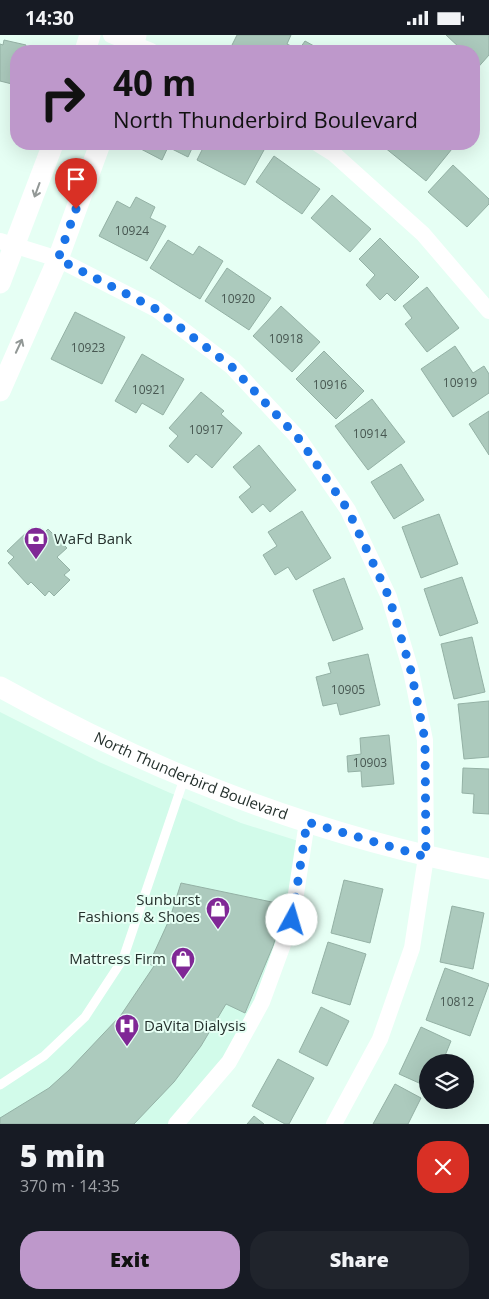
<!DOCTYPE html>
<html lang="en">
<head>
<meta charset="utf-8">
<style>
	body { margin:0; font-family:"Open Sans",sans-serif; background:#20242c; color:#f1f3f6; height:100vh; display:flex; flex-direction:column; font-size:19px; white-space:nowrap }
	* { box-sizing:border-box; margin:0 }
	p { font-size:16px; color:#9ea1a6 }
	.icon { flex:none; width:28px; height:28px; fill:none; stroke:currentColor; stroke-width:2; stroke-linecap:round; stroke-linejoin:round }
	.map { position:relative; height:1089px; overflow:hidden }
	.drawer { display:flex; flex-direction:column; background:#171b24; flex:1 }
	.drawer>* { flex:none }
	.hud { position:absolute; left:10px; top:10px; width:470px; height:105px; border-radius:20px; box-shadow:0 5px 20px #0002; background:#be98cb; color:#111; overflow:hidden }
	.tools { position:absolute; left:419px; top:1019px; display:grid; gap:10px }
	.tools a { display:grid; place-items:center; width:55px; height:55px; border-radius:50%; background:#171b24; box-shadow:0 5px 20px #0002; font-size:25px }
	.pin { position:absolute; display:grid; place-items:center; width:42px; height:42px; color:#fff; margin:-51px -21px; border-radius:50% 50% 50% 0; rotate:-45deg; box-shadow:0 0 5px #0007 }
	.pin .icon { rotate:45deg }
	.me { position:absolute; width:55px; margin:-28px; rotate:6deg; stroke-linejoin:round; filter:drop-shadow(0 0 4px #0008) }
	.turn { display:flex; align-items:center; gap:18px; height:105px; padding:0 20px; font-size:22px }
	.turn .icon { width:65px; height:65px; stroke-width:2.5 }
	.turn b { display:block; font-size:35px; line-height:42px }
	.round { display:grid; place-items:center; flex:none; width:52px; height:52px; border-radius:20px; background:#20242c }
	.summary { display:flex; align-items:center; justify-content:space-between; height:85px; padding:0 20px }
	h1 { font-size:30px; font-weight:800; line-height:38px }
	.primary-button { display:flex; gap:10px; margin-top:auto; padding:10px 20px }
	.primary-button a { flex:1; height:58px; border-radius:20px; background:#be98cb; color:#111; font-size:20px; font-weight:800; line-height:58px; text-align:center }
	.primary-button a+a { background:#20242c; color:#f1f3f6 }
	.status { display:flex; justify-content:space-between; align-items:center; height:35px; padding:0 25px; background:#171b24; direction:ltr }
	.status svg { height:14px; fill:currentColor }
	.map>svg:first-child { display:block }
	.built { fill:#d2fbea }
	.building { fill:#accabd; stroke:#94b1a5 }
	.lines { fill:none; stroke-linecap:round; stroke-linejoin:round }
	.service { stroke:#fff; stroke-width:9 }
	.minor { stroke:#fff; stroke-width:16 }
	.tertiary { stroke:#fff; stroke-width:21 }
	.oneway { stroke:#929896 }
	.route { stroke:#1a73e8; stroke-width:9; stroke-dasharray:0 16.2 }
	.labels { text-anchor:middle; stroke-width:4; stroke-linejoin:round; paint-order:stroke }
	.number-label { font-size:12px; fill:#475751 }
	.poi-label { font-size:15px; fill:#25312d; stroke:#e6fff4; text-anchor:start }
	.street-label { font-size:15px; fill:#25312d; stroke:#e6fff4 }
</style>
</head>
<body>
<div class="status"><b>14:30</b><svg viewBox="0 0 49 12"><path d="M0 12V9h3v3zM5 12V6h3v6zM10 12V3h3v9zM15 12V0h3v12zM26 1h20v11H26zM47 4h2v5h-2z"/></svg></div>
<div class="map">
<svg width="489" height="1089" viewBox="0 0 489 1089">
	<rect width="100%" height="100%" fill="#e6fff4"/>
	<path class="built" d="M0,677L99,727L168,757L241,788L311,810L280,938L186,1089H0Z"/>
	<path class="building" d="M237,0H291L287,9L295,13L294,16H235L230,14Z
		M446,0H489V20L474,37V16H459L461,14Z
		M4,5L26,10L25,14L34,16H16V50L0,46V9L3,10Z
		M305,6L323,16H298Z
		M141,109H194L188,122L168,112L162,125L139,113Z
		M205,109H252L264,115L245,150L197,125Z
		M387,109H456L426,146L384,112Z
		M274,121L320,154L302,179L256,147Z
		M453,130L489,164V169L467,192L428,157Z
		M332,160L371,194L350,217L311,183Z
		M136,162L155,172L150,183L166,191L147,226L99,201L117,166L130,173Z
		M380,203L419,242L395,266L387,258L380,265L366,250L375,240L359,224Z
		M168,205L193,220L199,211L223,226L200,264L150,233Z
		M227,233L271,263L249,295L205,266Z
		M427,252L459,293L427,317L405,289L412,283L403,271Z
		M281,271L320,307L292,337L253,301Z
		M75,277L125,302L102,349L51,324Z
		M455,311L473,338L484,331L489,339V358L453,382L421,334Z
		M324,316L364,356L336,384L296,344Z
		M142,319L184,344L163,380L142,368L136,378L115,366Z
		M201,357L224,376L221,379L242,398L212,433L196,419L188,428L169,411L178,401L169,393Z
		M372,364L405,407L368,435L335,391Z
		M489,376V420L469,389Z
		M259,410L296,455L270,477L263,469L252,478L239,462L251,452L233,432Z
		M401,429L424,465L394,484L371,447Z
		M302,476L331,523L296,545L288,532L275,540L263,520L277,511L268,497Z
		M439,479L458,529L421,543L402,492Z
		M30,494L39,503L48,494L67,513L57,522L70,535L64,540L70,545L54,561L49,556L45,561L31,547L28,550L8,528L14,522L7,516Z
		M462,542L478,588L440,601L424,554Z
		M344,543L363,594L333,606L313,555Z
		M472,602L485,657L454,664L441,609Z
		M368,619L380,670L340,680L337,668L323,671L316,642L331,638L328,628Z
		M489,666V722L464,724L458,669Z
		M389,700L394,749L362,752L361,736L348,737L347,721L361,719L360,703Z
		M463,733L489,734V779L473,778L474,759L462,758Z
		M344,845L383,854L370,908L331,898Z
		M181,848L286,870L273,911L245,978L226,969L201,1011L174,1047L134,1089H0V1083L49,1053L69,1035L121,980L154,931L149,929L170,883Z
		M452,871L484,878L473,934L440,927Z
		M328,907L366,919L350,970L312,958Z
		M445,933L489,949L470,1001L426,985Z
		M321,972L349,986L327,1031L299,1017Z
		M421,992L451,1006L442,1028H428V1052L399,1039Z
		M278,1024L314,1043L289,1089H285L252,1071Z
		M395,1049L421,1063L408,1089H373Z
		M254,1081L264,1089H247Z"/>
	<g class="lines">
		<path class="service" d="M0,1050L44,1021L85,982L123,924L185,741"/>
		<path class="minor" d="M111,0L151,16
			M318,109L334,119L423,199L489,276
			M0,206L58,224L156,274L232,332L300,405L348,475L389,562L411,636L425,705L426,822L412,913L380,1004L334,1089
			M176,1089L229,1027L262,967L292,885L307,787"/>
		<g class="tertiary">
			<path d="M85,16L90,0"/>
			<path d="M131,16L136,0"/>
			<path d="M0,248L53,109"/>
			<path d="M0,356L58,224L100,109"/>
			<path id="s1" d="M0,652C152,737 318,801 489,834"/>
		</g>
	</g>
	<defs><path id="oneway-shaft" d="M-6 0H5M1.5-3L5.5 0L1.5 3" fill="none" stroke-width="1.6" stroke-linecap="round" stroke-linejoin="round" transform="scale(1.25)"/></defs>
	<g class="oneway">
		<use href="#oneway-shaft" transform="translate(37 155) rotate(110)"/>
		<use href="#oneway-shaft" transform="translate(19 311) rotate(-65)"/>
	</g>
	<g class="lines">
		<path class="route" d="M76,174L58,224L156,274L232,332L300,405L348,475L389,562L411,636L425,705L426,822L307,787L292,885"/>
	</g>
	<defs>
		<symbol id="bank-pin" viewBox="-11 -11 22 30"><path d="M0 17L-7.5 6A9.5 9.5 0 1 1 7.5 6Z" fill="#802896" stroke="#e6fff4"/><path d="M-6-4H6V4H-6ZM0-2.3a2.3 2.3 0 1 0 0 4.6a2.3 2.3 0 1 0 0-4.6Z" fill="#fff"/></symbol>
		<symbol id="shop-pin" viewBox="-11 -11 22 30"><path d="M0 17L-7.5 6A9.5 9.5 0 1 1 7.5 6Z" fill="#802896" stroke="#e6fff4"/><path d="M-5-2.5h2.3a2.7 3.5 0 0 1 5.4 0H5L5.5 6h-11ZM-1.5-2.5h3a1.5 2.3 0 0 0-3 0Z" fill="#fff"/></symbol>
		<symbol id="hospital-pin" viewBox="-11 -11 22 30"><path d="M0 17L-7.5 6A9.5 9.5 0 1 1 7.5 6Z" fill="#802896" stroke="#e6fff4"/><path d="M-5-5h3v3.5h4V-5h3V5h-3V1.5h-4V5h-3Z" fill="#fff"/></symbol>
	</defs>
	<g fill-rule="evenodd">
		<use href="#bank-pin" x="22" y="490" width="28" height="38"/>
		<use href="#shop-pin" x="204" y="860" width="28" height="38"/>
		<use href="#shop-pin" x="169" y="910" width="28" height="38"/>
		<use href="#hospital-pin" x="113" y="977" width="28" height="38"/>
	</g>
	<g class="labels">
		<g class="number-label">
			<text x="132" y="200">10924</text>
			<text x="238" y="268">10920</text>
			<text x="286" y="308">10918</text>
			<text x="88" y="317">10923</text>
			<text x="460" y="352">10919</text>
			<text x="330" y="354">10916</text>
			<text x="149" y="359">10921</text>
			<text x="206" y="399">10917</text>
			<text x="370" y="403">10914</text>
			<text x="348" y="659">10905</text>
			<text x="370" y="732">10903</text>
			<text x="457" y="971">10812</text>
		</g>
		<g class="poi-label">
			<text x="54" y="509">WaFd Bank</text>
			<text x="200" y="870" text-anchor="end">Sunburst<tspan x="200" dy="17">Fashions &amp; Shoes</tspan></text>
			<text x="166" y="929" text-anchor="end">Mattress Firm</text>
			<text x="144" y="996">DaVita Dialysis</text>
		</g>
		<g class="street-label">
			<text dy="5" stroke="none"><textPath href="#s1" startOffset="211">North Thunderbird Boulevard</textPath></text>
		</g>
	</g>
</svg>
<div class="tools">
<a><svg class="icon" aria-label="layers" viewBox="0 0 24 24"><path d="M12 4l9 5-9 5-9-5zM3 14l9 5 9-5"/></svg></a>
</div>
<div class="pin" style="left:76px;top:174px;background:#d93025"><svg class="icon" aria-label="arrive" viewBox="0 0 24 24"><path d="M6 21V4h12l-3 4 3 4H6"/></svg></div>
<svg class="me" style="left:292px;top:885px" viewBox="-20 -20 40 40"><circle r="19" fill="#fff"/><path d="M0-13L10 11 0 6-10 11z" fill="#1a73e8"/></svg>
<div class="hud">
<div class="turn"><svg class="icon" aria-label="right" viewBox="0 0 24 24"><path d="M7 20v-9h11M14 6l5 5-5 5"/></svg><div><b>40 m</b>North Thunderbird Boulevard</div></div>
</div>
</div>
<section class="drawer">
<div class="summary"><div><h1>5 min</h1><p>370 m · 14:35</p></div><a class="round" style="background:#d93025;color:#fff"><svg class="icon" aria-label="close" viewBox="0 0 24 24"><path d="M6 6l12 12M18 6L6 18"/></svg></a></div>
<div class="primary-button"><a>Exit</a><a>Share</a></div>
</section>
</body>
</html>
